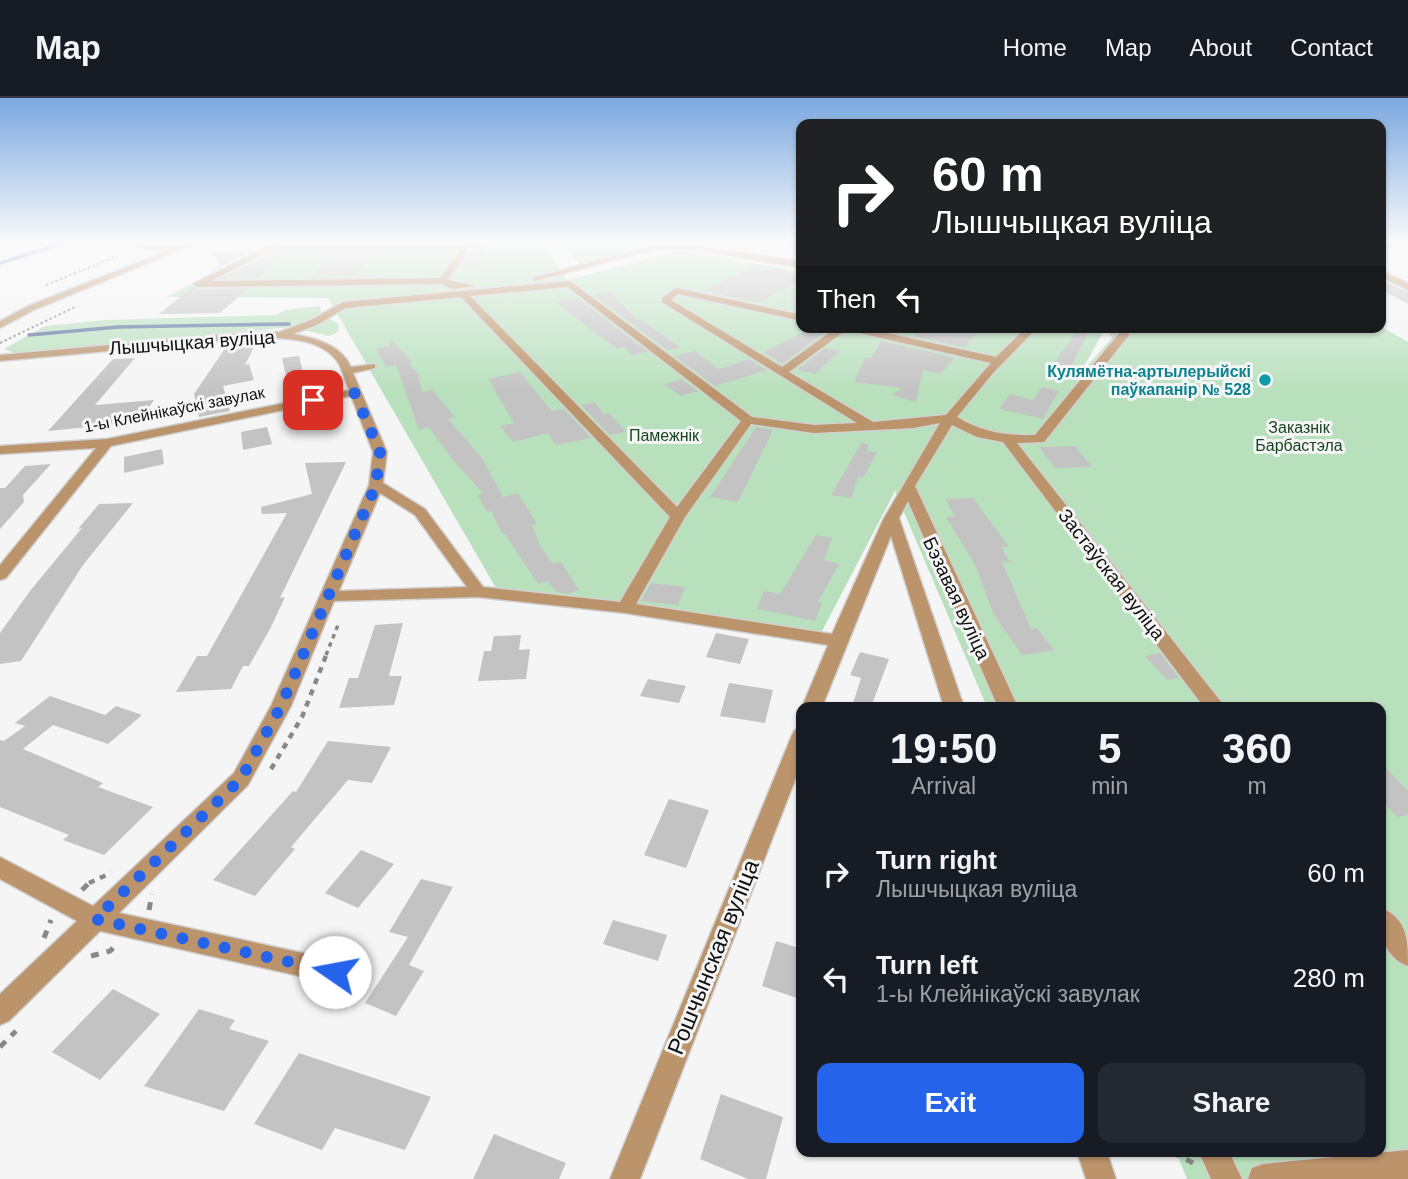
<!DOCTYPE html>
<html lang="en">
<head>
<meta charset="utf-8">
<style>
	body { margin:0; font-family:Helvetica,sans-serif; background:#242831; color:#f1f3f6; height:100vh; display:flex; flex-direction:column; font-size:26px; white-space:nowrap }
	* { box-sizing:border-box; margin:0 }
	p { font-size:23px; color:#9ea1a6 }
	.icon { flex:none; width:38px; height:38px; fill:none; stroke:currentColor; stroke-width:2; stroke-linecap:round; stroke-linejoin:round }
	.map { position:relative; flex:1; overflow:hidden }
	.details { position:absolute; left:796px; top:604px; width:590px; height:455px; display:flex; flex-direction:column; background:#171b24; border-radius:14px; box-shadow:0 2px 5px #0004 }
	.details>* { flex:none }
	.hud { position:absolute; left:796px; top:21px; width:590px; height:214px; border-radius:14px; box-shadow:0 2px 5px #0004; background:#202124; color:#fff; overflow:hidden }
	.pin { position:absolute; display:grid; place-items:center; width:60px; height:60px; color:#fff; margin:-30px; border-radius:14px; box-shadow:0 4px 10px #0006 }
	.me { position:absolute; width:77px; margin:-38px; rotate:282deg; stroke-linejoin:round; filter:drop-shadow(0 0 5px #0008) }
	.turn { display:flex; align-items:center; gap:24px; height:147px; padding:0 21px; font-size:32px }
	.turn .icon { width:91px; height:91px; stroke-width:2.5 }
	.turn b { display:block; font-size:49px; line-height:60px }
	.then { display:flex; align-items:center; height:66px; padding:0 21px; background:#0003; gap:14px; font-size:26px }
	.eta { display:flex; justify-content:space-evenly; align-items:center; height:119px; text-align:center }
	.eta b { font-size:42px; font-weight:600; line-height:49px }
	.action { display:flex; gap:14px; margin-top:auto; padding:14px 21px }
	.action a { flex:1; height:80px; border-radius:14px; background:#2563eb; color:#fff; font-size:28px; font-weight:600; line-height:80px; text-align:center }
	.action a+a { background:#242831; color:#f1f3f6 }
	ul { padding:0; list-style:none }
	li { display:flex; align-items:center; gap:21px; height:105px; padding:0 21px }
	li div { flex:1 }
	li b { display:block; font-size:26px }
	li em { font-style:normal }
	header { display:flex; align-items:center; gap:42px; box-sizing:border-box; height:98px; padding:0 35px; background:#171b24; border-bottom:2px solid #363941 }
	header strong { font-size:33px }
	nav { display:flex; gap:38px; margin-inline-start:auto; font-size:24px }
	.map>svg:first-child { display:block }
	.green { fill:#b9e0bd }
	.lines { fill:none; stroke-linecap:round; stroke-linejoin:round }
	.stream { stroke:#586e9a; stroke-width:3.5 }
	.building { fill:#c4c3c3 }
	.minor-casing { stroke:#d0d0d1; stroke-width:3 }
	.path-far3 { stroke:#888889; stroke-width:2; stroke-dasharray:2.5 2.5; stroke-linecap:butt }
	.path-far2 { stroke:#888889; stroke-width:3.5; stroke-dasharray:4.5 4.5; stroke-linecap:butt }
	.path-far1 { stroke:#888889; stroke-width:4.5; stroke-dasharray:6 6; stroke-linecap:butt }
	.path { stroke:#888889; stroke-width:5; stroke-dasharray:8 8; stroke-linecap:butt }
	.minor { fill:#bb946c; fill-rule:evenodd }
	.route { stroke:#2563eb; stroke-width:12; stroke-dasharray:0 21.6 }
	.culture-dot { fill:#0f9aa8; stroke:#f5f5f6; stroke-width:2.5 }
	.labels { text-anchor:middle; stroke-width:6; stroke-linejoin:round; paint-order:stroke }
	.far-culture-label { font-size:16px; font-weight:bold; fill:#0d838f; stroke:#f5f5f6; text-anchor:end }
	.far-street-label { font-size:16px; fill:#101010; stroke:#f5f5f6 }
	.far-park-label { font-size:16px; fill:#184521; stroke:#f5f5f6 }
	.street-label { font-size:19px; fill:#101010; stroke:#f5f5f6 }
	.near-street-label { font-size:23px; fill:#101010; stroke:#f5f5f6 }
</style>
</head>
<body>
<header>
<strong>Map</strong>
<nav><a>Home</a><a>Map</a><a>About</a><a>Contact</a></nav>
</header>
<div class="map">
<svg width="1408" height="1081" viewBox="0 0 1408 1081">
	<rect width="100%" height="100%" fill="#f5f5f6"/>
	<path class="green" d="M276,143H543L567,182L680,153L801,173L802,229H1106L1079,277L1112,240L1107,229H1381V222L1387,225L1382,229L1408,244V1081H1187L1176,1054H1381V609H987L895,393L820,537L496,490L328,200L166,199Z
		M559,143H641L646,151L580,167Z
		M320,208L322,216L339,226L338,234L329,238L292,229L15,255L4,251L45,228L106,222L276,217L285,212Z"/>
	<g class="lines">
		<path class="stream" d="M0,165L67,144
			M29,237L118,229L289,226"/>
	</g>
	<path class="building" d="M477,143H488L477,169L460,168Z
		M252,153L212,173L220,167L212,154Z
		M272,155H283L259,180H222Z
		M333,155H370L356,178L312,179Z
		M757,167L802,176V181L759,205L704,193Z
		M1381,182L1408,194V206L1381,192Z
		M193,189L198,192L248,191L220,215L159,216Z
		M611,194L636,221H640L681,250L667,252L594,197Z
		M578,200L648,254L630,257L625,249L617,251L555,204Z
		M813,229H832L782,266L763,254Z
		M916,229H983L965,249L915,239Z
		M1080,229H1091L1068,274L1050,270Z
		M389,241L413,264L409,265L418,276L422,294L432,292L455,319L448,321L482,360L503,399L518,395L537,426L532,427L540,448L553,466L561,464L579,492L567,496L556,494L548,483L538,486L505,436H502L491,413L487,414L478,397L483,395L451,360L429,329L419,332L396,267L386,269L376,251L390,248Z
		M881,243L955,260L940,276L923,272L916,304L891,297L902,290L854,284L865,259L871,260Z
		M255,247L245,267L249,266L254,282L223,288L230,313L199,319L194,296L226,249Z
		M825,250L840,253L815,276L797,272Z
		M695,253L719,271L749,261L767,272L715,288L674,258Z
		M299,258L304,278L315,276L320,295L291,301L282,260Z
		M135,260L95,307L154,302L139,324L48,333L113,261Z
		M520,274L552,313L564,311L591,340L555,347L548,335L513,344L500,328L514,325L488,281Z
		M682,281L698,293L680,298L664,286Z
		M1042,289L1059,293L1043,321L999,311L1010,296L1033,302Z
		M595,304L604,317L609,315L626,334L610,337L581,307Z
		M323,307L327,323L297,329L294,313Z
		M267,329L272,346L243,352L241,334Z
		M756,329L773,332L738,404L710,399Z
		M862,344L869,347L867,353L877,354L863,380L858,379L851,400L831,397Z
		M1075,348L1092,369L1055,370L1039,349Z
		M162,351L164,366L124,375V359Z
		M346,364L280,500L285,499L271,529L249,568H243L231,591L176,594L197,558H207L287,415L262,416L261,409L312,396L305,365Z
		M51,366L23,397L24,404L0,431V390H5L25,368Z
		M973,400L1009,449H1001L1010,464H1002L1031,531L1037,530L1054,552L1022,557L994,517L975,467L946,419H955L945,401Z
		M133,405L83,467L21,563L0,566V535L30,493L82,430L78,431L99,406Z
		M816,437L832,440L824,462L839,466L818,504L822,505L815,523L757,511L764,493L780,496Z
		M651,485L685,489L678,507L641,503Z
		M403,525L389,578H402L394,607L339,610L349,580H358L375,527Z
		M716,535L749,541L740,566L706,559Z
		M521,537L519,552L530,551L526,581L478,583L484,553H491L494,538Z
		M860,554L889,561L871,609H852L861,580L850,577Z
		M1160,555L1179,580L1167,582L1145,558Z
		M648,581L686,588L679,605L640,598Z
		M729,585L773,592L765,625L720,618Z
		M50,598L105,617L116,608L142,617L108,646L53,627L23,651L103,685L98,689L153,709L104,757L63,742L69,737L0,709V642L4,643L25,628L15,625Z
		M328,643L391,649L372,685L348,682L291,749L295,751L255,798L213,782L293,693L296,694Z
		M1381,665L1408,693V717L1397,719L1381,702Z
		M669,701L709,712L686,770L644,757Z
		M361,752L394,766L358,810L325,795Z
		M421,781L453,789L409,867L424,873L396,918L365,905L408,839L389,834Z
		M613,822L667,837L658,863L603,846Z
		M776,843L802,851V902L762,888Z
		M113,891L160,916L100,982L52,954Z
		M199,911L235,922L229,931L269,943L224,1013L144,988Z
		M299,955L431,999L405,1052L335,1030L322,1052L254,1026Z
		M721,996L783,1019L766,1081H748L700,1061Z
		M494,1036L566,1065L559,1081H473Z"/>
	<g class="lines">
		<defs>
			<path id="minor" d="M108,143C129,142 149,148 170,149C181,150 190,142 202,143L34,212L0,230V223L28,208L164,154Z
				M278,143L283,145L280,147H464L466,143H474L448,182L475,188L452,191L441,186L198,189L193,186ZM271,152H460L440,180L211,183Z
				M1395,143L1408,145L1381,150V146Z
				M656,147H689L802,164V170L689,151H656L535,183L531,180Z
				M1381,173L1408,185V192L1381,179Z
				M570,183L752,319L814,327L857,325L662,204V200L676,190L802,217V223L678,196L671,202L782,269L837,229H859L996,259L1027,229H1038L993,275L957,319C982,334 1006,338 1035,337L1121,233H1129V237L1044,344L1017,345L1225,609H1204L1003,344L977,339L952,327L915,388L1018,609H998L908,403L899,420L964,609H944L891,438L822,609H802L828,547L625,515L478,499L334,503L291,608L248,687L119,815L335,862L344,865L348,874L344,883L335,886L100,833L9,923L0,927V896L77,823L0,781V759L93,808L234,675L271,608L369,387L373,354L351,298L111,348L6,480L0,482V467L96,350L0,356V348L107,341L349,292C345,283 343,274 339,266C322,238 279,240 251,240L0,263V257L251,234H279L311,222L343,204ZM568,189L741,323L677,409L470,198ZM461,199L670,419L620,504L483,489L425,411L383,385L387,354L353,275L375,270V266L351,269C341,246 314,240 293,236L319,226L345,210ZM846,232L991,265L946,317L873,324L789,274ZM940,325L883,422L832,536L636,506L685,419L751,326L814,335L913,330ZM380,395L415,417L467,489L339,493Z
				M802,630V664L640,1081H610L792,637L795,632Z
				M1381,810C1408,820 1408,844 1408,868C1382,858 1380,834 1381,810Z
				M1408,1052V1081H1248L1252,1070L1263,1066Z
				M1077,1054H1107L1116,1081H1086Z
				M1199,1054H1229L1242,1081H1211Z"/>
		</defs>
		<use href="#minor" class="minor-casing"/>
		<path class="path-far3" d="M212,150L233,143
			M46,187L120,157
			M0,245L77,208"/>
		<path class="path-far2" d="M326,557L338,527"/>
		<path class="path-far1" d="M271,671L302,619L327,555
			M89,785L111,775"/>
		<path class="path" d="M82,792L91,783
			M149,812L152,796
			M44,840L51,822
			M91,858L110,853L115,848
			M0,949L16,933
			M1172,1054L1193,1065"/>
		<use href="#minor" class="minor"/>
	</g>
	<linearGradient id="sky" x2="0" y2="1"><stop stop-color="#7ba8e0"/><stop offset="0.49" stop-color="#fafafb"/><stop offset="1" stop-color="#fafafb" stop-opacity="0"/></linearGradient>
	<rect width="1408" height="294" fill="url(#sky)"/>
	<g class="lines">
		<path class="route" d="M313,302L354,294L380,354L376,387L281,608L241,681L95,821L335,874"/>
	</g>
	<circle class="culture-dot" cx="1265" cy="282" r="7"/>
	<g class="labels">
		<g class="far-culture-label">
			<text x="1251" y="279">Кулямётна-артылерыйскі<tspan x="1251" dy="18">паўкапанір № 528</tspan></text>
		</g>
		<g class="far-street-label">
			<text transform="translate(174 311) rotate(-11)" y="6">1-ы Клейнікаўскі завулак</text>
		</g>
		<g class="far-park-label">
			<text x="1299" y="335">Заказнік<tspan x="1299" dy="18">Барбастэла</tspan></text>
			<text x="664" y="343">Памежнік</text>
		</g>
		<g class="street-label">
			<text transform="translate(192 244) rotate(-4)" y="7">Лышчыцкая вуліца</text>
			<text transform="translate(1112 476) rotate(52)" y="7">Застаўская вуліца</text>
			<text transform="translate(957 500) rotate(65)" y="7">Бэзавая вуліца</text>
		</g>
		<g class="near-street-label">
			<text transform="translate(713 859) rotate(-68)" y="8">Рошчынская вуліца</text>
		</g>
	</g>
</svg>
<div class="pin" style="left:313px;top:302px;background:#d93025"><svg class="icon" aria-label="arrive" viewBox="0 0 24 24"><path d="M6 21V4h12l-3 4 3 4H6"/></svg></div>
<svg class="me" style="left:335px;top:874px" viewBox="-20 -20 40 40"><circle r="19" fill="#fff"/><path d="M0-13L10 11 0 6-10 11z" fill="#2563eb"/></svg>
<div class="hud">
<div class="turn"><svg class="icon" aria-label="right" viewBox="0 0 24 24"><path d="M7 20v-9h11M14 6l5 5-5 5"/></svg><div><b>60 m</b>Лышчыцкая вуліца</div></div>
<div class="then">Then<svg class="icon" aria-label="left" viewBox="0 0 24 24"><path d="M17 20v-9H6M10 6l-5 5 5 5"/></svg></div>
</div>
<section class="details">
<div class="eta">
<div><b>19:50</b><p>Arrival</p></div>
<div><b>5</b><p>min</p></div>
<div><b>360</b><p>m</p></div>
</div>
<ul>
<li><svg class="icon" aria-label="right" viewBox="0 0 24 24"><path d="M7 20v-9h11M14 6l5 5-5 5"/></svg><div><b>Turn right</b><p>Лышчыцкая вуліца</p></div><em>60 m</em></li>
<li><svg class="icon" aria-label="left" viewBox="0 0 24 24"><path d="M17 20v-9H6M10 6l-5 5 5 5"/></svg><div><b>Turn left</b><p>1-ы Клейнікаўскі завулак</p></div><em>280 m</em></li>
</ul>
<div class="action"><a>Exit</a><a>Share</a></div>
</section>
</div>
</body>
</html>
